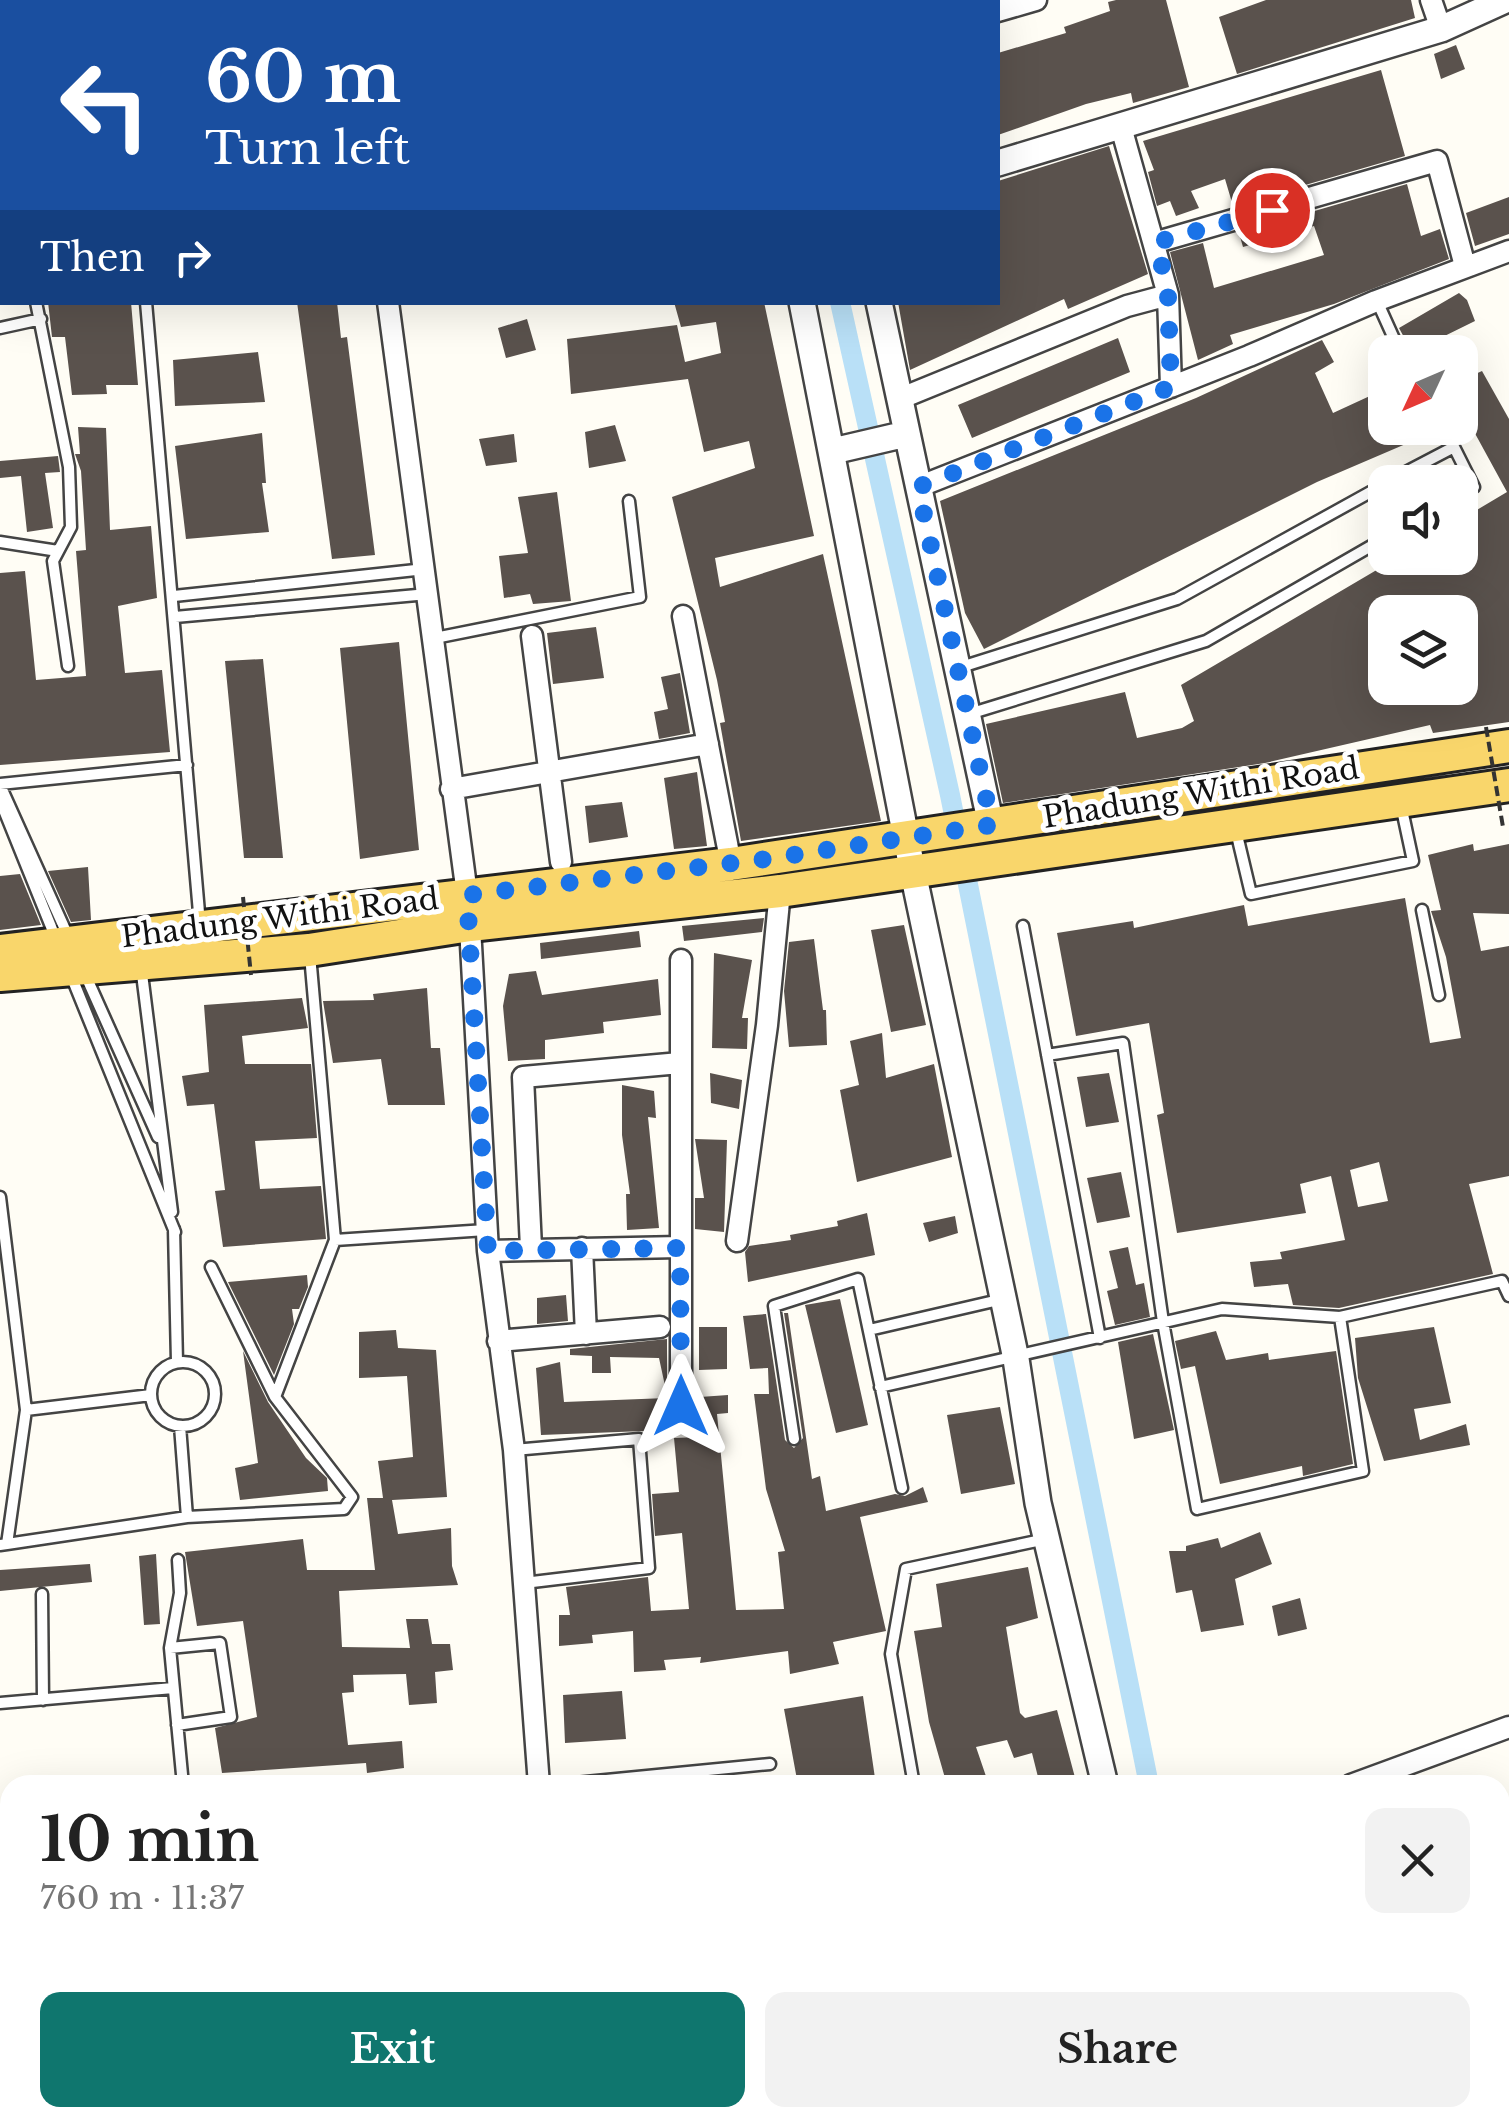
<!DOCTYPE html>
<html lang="en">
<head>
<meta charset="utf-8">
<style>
	body { margin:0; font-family:"Libre Baskerville",serif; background:#f2f2f2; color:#222; height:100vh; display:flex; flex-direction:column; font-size:38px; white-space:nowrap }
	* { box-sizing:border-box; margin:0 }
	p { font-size:32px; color:#767676 }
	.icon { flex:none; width:55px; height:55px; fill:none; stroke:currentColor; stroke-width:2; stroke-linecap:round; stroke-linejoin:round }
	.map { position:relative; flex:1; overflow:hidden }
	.sheet { position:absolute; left:0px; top:1775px; width:1510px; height:352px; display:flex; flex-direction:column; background:#fff; border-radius:30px 30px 0 0; box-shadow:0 10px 40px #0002 }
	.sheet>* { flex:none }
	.top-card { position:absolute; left:0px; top:0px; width:1000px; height:305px; box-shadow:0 10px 40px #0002; background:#1a4fa0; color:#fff; overflow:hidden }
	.needle { width:65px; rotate:226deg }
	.controls { position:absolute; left:1368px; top:335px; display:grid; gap:20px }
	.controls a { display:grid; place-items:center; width:110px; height:110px; border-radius:20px; background:#fff; box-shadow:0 10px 40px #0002; font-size:50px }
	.pin { position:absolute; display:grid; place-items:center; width:85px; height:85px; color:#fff; margin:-42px; border:5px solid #fff; border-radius:50%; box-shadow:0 2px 10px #0007 }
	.me { position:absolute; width:110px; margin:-55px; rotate:0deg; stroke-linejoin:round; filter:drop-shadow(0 0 8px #0008) }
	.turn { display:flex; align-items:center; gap:35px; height:210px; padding:0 40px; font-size:45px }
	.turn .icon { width:130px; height:130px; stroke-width:2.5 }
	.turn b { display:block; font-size:70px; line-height:85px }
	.then { display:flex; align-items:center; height:95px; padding:0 40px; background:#0003; gap:20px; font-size:38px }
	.round { display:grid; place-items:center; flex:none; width:105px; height:105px; border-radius:20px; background:#f2f2f2 }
	.head { display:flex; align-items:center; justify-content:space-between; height:170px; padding:0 40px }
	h1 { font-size:60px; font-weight:700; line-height:75px }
	.cta { display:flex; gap:20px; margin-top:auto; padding:20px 40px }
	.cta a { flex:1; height:115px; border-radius:20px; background:#0f766e; color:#fff; font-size:40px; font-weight:700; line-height:115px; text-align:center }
	.cta a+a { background:#f2f2f2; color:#222 }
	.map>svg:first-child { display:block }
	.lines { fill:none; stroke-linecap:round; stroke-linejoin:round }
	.canal { stroke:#b9e0f7; stroke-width:20 }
	.building { fill:#5a524d; fill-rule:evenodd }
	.service-casing { stroke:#444; stroke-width:15 }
	.minor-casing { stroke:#444; stroke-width:25 }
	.tertiary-casing { stroke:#444; stroke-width:30 }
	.primary-casing { stroke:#222; stroke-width:38 }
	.path { stroke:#333; stroke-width:4; stroke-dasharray:10 5; stroke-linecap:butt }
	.service { stroke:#fff; stroke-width:10 }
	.minor { stroke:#fff; stroke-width:20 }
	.tertiary { stroke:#fff; stroke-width:25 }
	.primary { stroke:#f9d66b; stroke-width:32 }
	.path-bridge { stroke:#333; stroke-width:4; stroke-dasharray:10 5; stroke-linecap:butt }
	.route { stroke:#1a73e8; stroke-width:18; stroke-dasharray:0 32.4 }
	.labels { text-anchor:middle; stroke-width:10; stroke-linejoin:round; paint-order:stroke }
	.street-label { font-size:30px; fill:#111; stroke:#fff }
</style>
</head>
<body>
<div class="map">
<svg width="1509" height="2126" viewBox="0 0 1509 2126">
	<rect width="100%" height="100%" fill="#fffdf5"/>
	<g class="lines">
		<path class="canal" d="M772,0L773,2
			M840,302L950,795L1149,1785
			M1201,2118L1203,2126"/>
	</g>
	<path class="building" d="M1116,0H1166L1189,87L1133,103L1131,93L1086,104L998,135V53L1066,33L1064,27L1110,11L1108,2Z
		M1266,0H1411L1415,18L1237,74L1219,17Z
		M1456,45L1465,69L1441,79L1434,54Z
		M1381,70L1405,156L1233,206L1225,179L1191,191L1199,208L1176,216L1170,201L1157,206L1148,172L1154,170L1143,141Z
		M1109,146L1148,274L1068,309L1064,299L910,370L898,302H998V181Z
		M1407,184L1421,236L1440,229L1449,259L1334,304L1230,335L1233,344L1198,360L1170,252L1203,243L1214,288L1324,255L1314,226L1243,247L1239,233Z
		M1509,197V234L1475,246L1466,213Z
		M1459,293L1467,300L1475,321L1412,352L1399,328Z
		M48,302H131L138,385H106L107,394L72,395L65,337H52Z
		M297,302H337L341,338L347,337L375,555L332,559Z
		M674,302H764L814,536L715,558L720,587L823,554L881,821L741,841L720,723L725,722L717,680L672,497L755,468L749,441L704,452L688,379L571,394L567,339L677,325L685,362L721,353L716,322L681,327Z
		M527,319L536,350L506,358L498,328Z
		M1118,338L1130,372L972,438L958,405Z
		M1322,340L1334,362L1315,373L1333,413L1385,389V428H1443L1317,482L984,649L965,613L940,501L1196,398Z
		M258,352L265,402L175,406L173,360Z
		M1482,371L1509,419V722L1433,733L1430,725L1265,763L1003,803L986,724L1125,692L1137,738L1182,728L1194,721L1181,685L1397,558H1460V520L1507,492L1460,406V381ZM1385,612H1460V688H1385Z
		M615,425L626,461L589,468L585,432Z
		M78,427L106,428L110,530L151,526L157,598L118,606L125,673L162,670L170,752L0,765V573L25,571L36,680L86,676L76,551L86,550L81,471L75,454H80Z
		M262,433L266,483H262L269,532L186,539L175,446Z
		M514,434L517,462L486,466L479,439Z
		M58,456L60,472L45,473L53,528L27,532L21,476L0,478V461Z
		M557,492L571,601L533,604L530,594L504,598L499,556L528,553L518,497Z
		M596,627L604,678L553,684L547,633Z
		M399,642L419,850L360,859L340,648Z
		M263,659L283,858H244L225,661Z
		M680,673L690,733L659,739L654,712L668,709L661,677Z
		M697,772L707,846L674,849L664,778Z
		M622,802L628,837L589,843L585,806Z
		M1473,844L1474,851L1509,844V914L1473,913L1481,951L1509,946V1176L1469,1184L1493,1274L1339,1308L1293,1305L1288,1284L1254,1287L1250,1262L1282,1259L1280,1252L1345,1240L1331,1176L1300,1184L1306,1213L1177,1233L1157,1115L1164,1113L1149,1023L1076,1036L1057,933L1133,921L1134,928L1244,905L1248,926L1405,898L1430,1043L1461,1038L1446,957L1431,911L1441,910L1428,855ZM1379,1162L1388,1201L1358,1207L1350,1170Z
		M88,867L91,920L71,922L48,871Z
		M20,874L41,925L0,930V876Z
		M764,918L762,932L684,941L682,926Z
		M904,925L926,1025L891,1032L871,930Z
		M639,931L641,947L541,959L540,943Z
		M814,939L823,1010H826L827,1045L789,1047L784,991L789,942Z
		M714,953L752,960L742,1018H748L747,1049L712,1048Z
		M536,971L542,995L658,979L661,1015L603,1022L604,1033L545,1040V1059L508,1061L503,1006L509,974Z
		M427,988L431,1048H440L445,1105H388L381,1059L333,1063L323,1001L374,1000L373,994Z
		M302,998L308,1028L242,1036L245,1064H311L317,1138L255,1141L260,1189L321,1186L326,1239L223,1247L215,1191L225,1190L214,1104L187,1106L182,1076L209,1072L204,1005Z
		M882,1033L886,1078L934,1064L952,1157L857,1182L840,1090L859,1085L850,1041Z
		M710,1073L742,1080L739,1109L711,1103Z
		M1109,1073L1119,1122L1086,1127L1077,1077Z
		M622,1085L654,1091L656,1118L648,1117L659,1228L627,1230L626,1194H630L622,1135Z
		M695,1139L727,1140L724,1232L695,1229V1198H704Z
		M1121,1172L1130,1217L1097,1223L1087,1178Z
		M867,1213L875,1255L748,1282L745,1252L749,1246L791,1240L790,1235L838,1226L837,1221Z
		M955,1216L958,1233L929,1242L923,1223Z
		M1128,1247L1136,1285L1144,1283L1150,1317L1115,1325L1107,1291L1118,1288L1109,1251Z
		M307,1275L308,1287L299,1309H292L294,1324L274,1375L228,1282Z
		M566,1295L568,1321L537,1324V1298Z
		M840,1299L868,1425L836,1433L805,1305Z
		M784,1313H788L812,1479L820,1476L826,1511L895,1494L905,1496L923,1487L928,1502L860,1517L886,1631L833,1642L839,1664L790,1674L788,1651L700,1663L701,1657L664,1660L666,1670L634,1672L633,1631L592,1635L593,1643L559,1646V1615H570L566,1587L648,1577L651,1611L689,1609L682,1533L655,1536L652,1494L679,1492L674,1438L700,1437V1397L728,1395V1413L717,1414L736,1610L784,1609L778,1552L785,1551L766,1489L754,1394H769L768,1368L750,1369L743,1316L766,1314L785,1440L794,1448L803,1438Z
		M699,1327H727V1369L699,1370Z
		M1434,1327L1451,1403L1414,1409L1420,1440L1466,1424L1470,1445L1384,1461L1358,1378L1355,1338Z
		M396,1330L398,1348L436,1350L447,1497L392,1500L398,1534L451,1528L452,1566L458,1585L339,1591L342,1647L410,1648L406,1619H428L432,1644H450L453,1670L435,1672L437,1703L409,1705L406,1674L353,1675L354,1692L342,1693L348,1745L402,1741L404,1768L367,1773L366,1763L222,1773L215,1728L257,1717L243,1621L197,1626L185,1552L303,1539L307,1570H375L367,1498H383L378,1461L413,1457L407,1376L359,1378V1332Z
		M1216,1331L1226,1360L1268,1353L1269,1360L1336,1351L1353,1464L1303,1476L1302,1466L1220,1484L1195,1366L1181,1369L1175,1341Z
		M1153,1334L1174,1430L1134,1439L1118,1342Z
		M667,1339V1395L659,1358L610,1357L611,1373H592V1356L570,1355V1349Z
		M243,1351L268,1402L306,1458L327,1478L328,1491L240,1500L235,1468L258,1463Z
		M560,1362L564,1402L667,1398L670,1430L541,1435L536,1368Z
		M1000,1407L1015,1484L961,1494L947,1415Z
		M1260,1532L1272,1564L1235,1579L1244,1625L1201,1632L1192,1590L1176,1593L1169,1551H1186V1546L1218,1538L1221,1548Z
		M156,1554L160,1624L144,1625L139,1556Z
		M90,1564L92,1582L0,1591V1570Z
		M1028,1567L1038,1618L1006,1627L1020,1713L1025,1718L1057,1710L1077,1785H1040L1032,1753L1014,1758L1007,1740L976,1747L989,1785H947L929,1722L914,1631L942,1627L936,1584Z
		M1300,1598L1307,1629L1278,1636L1272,1606Z
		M622,1691L626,1739L565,1743L563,1695Z
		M863,1696L876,1785H798L784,1709Z"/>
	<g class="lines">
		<defs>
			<path id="service" d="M0,168L2,178
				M1377,301L1400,352
				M36,302L69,467L71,527L53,561L68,666
				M146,302L200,924
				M0,328L41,319
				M1387,482L1454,447L1474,487L1460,495
				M0,542L58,551
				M174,596L425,569
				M175,617L428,594
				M435,638L640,597L629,501
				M958,668L1177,599L1385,484
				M969,714L1206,641L1385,538
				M0,784L187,765
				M0,785L68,936
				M0,800L56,939
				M1236,831L1251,894L1413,861L1401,805
				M1422,910L1439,995
				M1023,926L1100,1338
				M141,966L172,1212
				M70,973L175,1232
				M85,974L158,1137
				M1047,1055L1123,1043L1163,1322L1197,1509L1363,1471L1340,1317
				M0,1197L26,1410L151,1395
				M174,1229L177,1362
				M335,1240L486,1230
				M211,1267L275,1397
				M869,1330L1003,1299
				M151 1394a32 32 0 1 1 64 0a32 32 0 1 1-64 0Z
				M880,1387L1222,1309L1340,1317L1502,1281L1509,1296
				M180,1426L187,1517L344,1509L352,1497L275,1397L335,1240L310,955
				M794,1439L774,1306L858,1279L902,1488
				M514,1450L639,1439L649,1568L524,1583
				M7,1544L187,1517
				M0,1545L7,1544L26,1410
				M178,1560L180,1593L170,1648L183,1785
				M42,1594L43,1700
				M170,1648L220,1643L231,1717L177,1725
				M0,1703L173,1688
				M555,1785L770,1764
				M914,1785L891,1654L906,1569L1046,1539
				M270,2118L271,2126
				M410,2118L411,2126"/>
			<path id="minor" d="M343,0V2
				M1431,0L1441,29
				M308,2L314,0
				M998,11L1036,0
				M1121,127L1168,295
				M0,153L2,152
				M1157,242L1437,161L1465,266
				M388,302L469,909L488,1251L514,1450L539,1785
				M899,399L1127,306L1168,295L1171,387
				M918,487L1249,356L1376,301L1509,251
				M683,616L731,864
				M532,636L561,862
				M451,789L708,744
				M681,960V1406
				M737,1241L767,1025L780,891
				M531,1248L523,1077L680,1063
				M582,1248L586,1334
				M488,1251L680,1247
				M498,1341L660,1327
				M1351,1785L1509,1727
				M0,1841L10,1840
				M548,2118L550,2126
				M643,2118L649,2126
				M1315,2118L1316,2126"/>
			<path id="tertiary" d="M712,0L713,2
				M795,0L796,2
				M998,163L1441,29L1505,0
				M802,302L911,863L1016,1359L1038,1503L1105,1785
				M879,302L991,825
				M833,451L906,434
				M1153,2118L1154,2126"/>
			<path id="primary" d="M0,951L731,864L1509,746
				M0,975L309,950L470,925L780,891L1509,785"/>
		</defs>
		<use href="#service" class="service-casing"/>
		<use href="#minor" class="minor-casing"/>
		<use href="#tertiary" class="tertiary-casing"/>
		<use href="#primary" class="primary-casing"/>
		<path class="path" d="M0,1920L10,1912
			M205,2118L206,2126"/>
		<use href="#service" class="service"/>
		<use href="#minor" class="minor"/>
		<use href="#tertiary" class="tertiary"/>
		<use href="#primary" class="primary"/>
		<path class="path-bridge" d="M1486,727L1503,827
			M243,897L251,975"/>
	</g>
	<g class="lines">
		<path class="route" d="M681,1406L680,1248L488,1251L467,895L766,859L992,825L918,487L1171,387L1168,295L1157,242L1272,210"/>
	</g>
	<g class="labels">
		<g class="street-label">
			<text transform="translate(1201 793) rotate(-9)" y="10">Phadung Withi Road</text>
			<text transform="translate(280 918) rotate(-7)" y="10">Phadung Withi Road</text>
		</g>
	</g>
</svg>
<div class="controls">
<a><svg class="needle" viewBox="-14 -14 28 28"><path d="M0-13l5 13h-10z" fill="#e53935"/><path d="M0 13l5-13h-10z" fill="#767676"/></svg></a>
<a><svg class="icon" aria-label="sound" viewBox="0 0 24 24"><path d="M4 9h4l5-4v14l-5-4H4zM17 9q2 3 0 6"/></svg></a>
<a><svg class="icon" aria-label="layers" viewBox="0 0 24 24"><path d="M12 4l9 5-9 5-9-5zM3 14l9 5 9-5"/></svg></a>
</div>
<div class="pin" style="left:1272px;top:210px;background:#d93025"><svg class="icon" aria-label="arrive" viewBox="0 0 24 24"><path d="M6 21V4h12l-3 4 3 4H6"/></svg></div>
<svg class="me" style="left:681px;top:1406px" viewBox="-20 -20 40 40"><path d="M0-17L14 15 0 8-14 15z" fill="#1a73e8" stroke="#fff" stroke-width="4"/></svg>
<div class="top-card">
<div class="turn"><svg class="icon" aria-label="left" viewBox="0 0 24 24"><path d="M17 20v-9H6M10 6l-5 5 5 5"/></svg><div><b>60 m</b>Turn left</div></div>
<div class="then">Then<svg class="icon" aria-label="right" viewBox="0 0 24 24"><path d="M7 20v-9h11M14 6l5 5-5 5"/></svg></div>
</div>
<section class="sheet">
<div class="head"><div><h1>10 min</h1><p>760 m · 11:37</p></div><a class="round"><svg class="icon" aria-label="close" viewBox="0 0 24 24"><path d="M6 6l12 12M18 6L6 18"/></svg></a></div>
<div class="cta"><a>Exit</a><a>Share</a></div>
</section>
</div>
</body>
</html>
